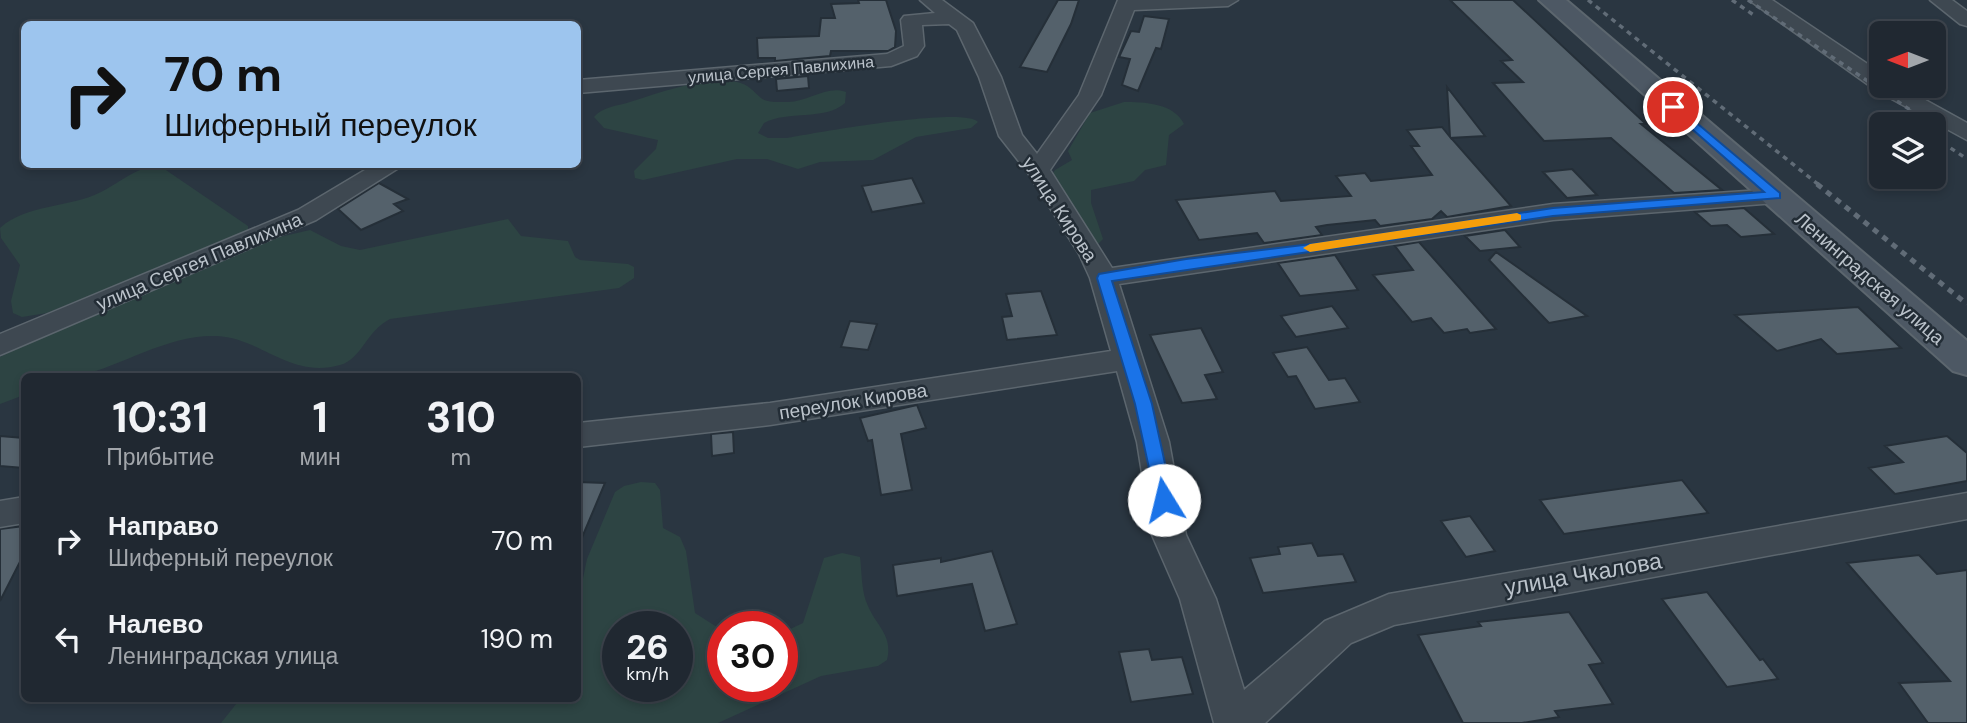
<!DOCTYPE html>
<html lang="ru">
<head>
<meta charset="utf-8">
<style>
	body { margin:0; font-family:"DM Sans",sans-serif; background:#2d343d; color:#f1f3f6; height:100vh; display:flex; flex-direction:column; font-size:26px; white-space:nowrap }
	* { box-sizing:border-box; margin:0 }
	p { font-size:23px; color:#a2a6ab }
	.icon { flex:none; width:38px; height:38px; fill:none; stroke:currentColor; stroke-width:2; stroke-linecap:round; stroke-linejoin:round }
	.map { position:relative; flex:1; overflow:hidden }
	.sheet { position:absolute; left:21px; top:373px; width:560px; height:329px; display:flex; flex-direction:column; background:#202831; border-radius:10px; box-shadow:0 4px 10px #0003,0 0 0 2px #3d444d }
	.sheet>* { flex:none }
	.hud { position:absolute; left:21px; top:21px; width:560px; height:147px; border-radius:10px; box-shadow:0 4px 10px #0003,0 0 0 2px #3d444d; background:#9dc5ee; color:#111; overflow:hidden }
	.needle { width:46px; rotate:270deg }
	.buttons { position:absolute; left:1869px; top:21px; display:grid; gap:14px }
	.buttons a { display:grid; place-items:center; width:77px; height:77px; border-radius:10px; background:#202831; box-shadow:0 4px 10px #0003,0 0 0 2px #3d444d; font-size:35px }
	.speed { position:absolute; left:602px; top:611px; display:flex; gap:14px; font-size:35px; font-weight:700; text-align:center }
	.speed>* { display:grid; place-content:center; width:91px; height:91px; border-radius:50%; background:#202831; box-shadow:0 4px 10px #0003,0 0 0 2px #3d444d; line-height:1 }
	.speed small { font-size:18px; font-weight:400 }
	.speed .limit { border:10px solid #d22; background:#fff; color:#111 }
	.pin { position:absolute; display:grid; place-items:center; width:60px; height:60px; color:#fff; margin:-30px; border:4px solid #fff; border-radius:50%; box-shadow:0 2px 7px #0007 }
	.me { position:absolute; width:77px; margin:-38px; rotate:351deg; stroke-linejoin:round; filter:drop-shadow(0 0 5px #0008) }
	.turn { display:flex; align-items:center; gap:24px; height:147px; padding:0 28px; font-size:32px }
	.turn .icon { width:91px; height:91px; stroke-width:2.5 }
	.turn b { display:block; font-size:49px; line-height:60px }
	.eta { display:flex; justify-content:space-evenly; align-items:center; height:119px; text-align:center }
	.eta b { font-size:42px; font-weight:700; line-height:49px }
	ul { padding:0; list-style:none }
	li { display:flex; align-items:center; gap:21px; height:98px; padding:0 28px }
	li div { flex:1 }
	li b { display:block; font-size:26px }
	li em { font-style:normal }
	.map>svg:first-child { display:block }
	.green { fill:#2d4443; fill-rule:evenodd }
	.building { fill:#54616b; stroke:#252f38; stroke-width:2 }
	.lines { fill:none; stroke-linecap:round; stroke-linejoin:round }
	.street-casing { stroke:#5c666e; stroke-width:3 }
	.secondary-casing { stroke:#5c666e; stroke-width:4 }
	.street { fill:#3e4851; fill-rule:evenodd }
	.secondary { fill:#4d5864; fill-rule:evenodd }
	.rail-far1 { stroke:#616c77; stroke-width:3.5; stroke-dasharray:5 5; stroke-linecap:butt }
	.rail { stroke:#616c77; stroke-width:5; stroke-dasharray:6 6; stroke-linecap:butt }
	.route { fill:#1a73e8; stroke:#114b97; stroke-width:2 }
	.slow { fill:#f59e0b }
	.labels { text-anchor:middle; stroke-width:5; stroke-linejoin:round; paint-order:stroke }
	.far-street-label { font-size:16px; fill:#bbc3cb; stroke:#232d36 }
	.street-label { font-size:19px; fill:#bbc3cb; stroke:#232d36 }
	.near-street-label { font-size:23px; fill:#bbc3cb; stroke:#232d36 }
</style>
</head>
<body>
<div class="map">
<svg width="1967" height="723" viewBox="0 0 1967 723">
	<rect width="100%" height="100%" fill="#2a3641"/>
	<path class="green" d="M728,81C746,82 749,87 761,98C767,103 780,102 788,102C808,102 827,85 846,92L845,103C825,121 788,110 764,123L758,133L768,138H787C814,133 964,106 978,122L971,128L916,137L873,160L820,162L798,169L767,159H737L643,180L635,178L634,171L656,149L658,140L604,128L594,117C602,107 617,106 630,102C665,91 690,81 728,81Z
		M1124,102C1144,102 1174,103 1184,124L1169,135L1166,165L1145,170L1134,181L1091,190V203L1103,239L1097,245L1052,175L1055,170L1072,160L1068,151L1090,113Z
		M160,166L248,226V230L241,236L47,313L22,317L13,313L11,301L20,265L1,238L0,228C26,204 70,208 101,192C123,181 135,167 160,166Z
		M508,219L521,236L568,241L575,257L580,260L628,264L634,267V278L619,288L390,319C366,331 362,359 340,365C290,379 261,338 217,336C168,334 125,365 78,376C62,379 41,376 24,376V395L0,404V357L93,312L267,240L310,230L341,246L360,250Z
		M641,482L655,483L660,490L663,528L680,537L686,551L695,613L723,631V686H782V633L803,623L824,558L842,553L860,557C862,572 861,592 868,606C877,627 893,635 887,660L878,666L821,676L718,723H221L241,698H578V603L587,559L615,492L624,486ZM677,626V686H618V626Z"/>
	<path class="building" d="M858,0H886L896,31L895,47L888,51H831L830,56L775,61V58H758L757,38L819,36L821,18H835L831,4L859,3Z
		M1058,0H1079L1071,24L1047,72L1020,67Z
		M1450,0H1513L1646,124H1641L1722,190L1674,193L1611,138L1544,141L1493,83L1523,82L1501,61L1512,60Z
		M1144,16L1169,19L1161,49L1156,48L1138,91L1122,85L1130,59L1119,57L1131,31L1139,32Z
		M808,76L809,88L777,91L776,79Z
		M1447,87L1485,136L1451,138L1511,206L1447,217L1441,211L1432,219L1380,226L1375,220L1327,225L1316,227L1322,235L1264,243L1257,233L1199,240L1176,200L1275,191L1281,201L1351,196L1336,176L1365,173L1371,181L1432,175L1411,146H1419L1407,130L1442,127L1450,137Z
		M1572,169L1597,195L1567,198L1543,172Z
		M912,178L924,203L872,212L862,186Z
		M379,183L408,199L394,204L403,211L361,230L338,209Z
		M1744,208L1774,234L1741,237L1727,225L1711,226L1695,212Z
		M1505,230L1520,247L1480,251L1465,236Z
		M1419,242L1496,329L1470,333L1467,329L1444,333L1431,318L1412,322L1373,275L1413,270L1395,246Z
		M1496,252L1587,316L1549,323L1489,260Z
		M1335,255L1358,290L1300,296L1278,263Z
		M1041,291L1057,335L1007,340L1002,317L1012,316L1006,294Z
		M1332,306L1348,328L1296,337L1281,316Z
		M1858,307L1901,348L1837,354L1821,339L1777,351L1735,315Z
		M850,321L877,324L868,350L841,347Z
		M1201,328L1223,372L1205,375L1217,399L1182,403L1150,335Z
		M1307,347L1329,380L1345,378L1360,402L1315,409L1296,376L1288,377L1273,353Z
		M917,405L926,428L901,434L912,490L881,495L872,440L868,441L860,418Z
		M733,432L734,453L712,456L711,434Z
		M0,436L24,438V468L0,466Z
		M1947,436L1967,453V481L1895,494L1869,468L1903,462L1885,446Z
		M1682,480L1708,513L1564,534L1540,500Z
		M578,482L605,483L578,547Z
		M1470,516L1495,551L1466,557L1441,521Z
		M24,526V554L0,601V529Z
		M1312,543L1318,556L1343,554L1356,582L1263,593L1250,558L1280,554L1278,547Z
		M992,551L1017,624L985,631L972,584L897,596L893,565L941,558V562Z
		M1919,555L1937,574L1967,570V723H1928L1899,683L1950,681L1847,563Z
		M1707,592L1760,660L1763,659L1778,679L1727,687L1662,599Z
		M1569,612L1603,663L1589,665L1613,704L1555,711L1559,717L1522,723H1463L1418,635L1481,626L1478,622Z
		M1149,649L1152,660L1182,657L1193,694L1131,702L1119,652Z"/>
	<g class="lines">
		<defs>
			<path id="street" d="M920,0H942L973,23L1001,77L1022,135L1037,154L1079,95L1118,0H1238L1228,6L1134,10L1101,95L1050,170L1112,268L1553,204L1776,189L1785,191L1788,196L1785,201L1776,203L1553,220L1119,284L1169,442L1186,535L1216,599L1244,690L1325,621L1389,594L1967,493V519L1394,625L1351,643L1265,723H1214L1180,599L1152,535L1137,442L1117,371L770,425L578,447V423L770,403L1111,351L1090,278L1079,254L1028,173L999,136L979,77L957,30L949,24L922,25L924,46L917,56L891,66L578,93V80L887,54L904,46L901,20L904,16L935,13Z
				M1749,0H1772L1881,73V86H1900L1967,123V140L1877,91Z
				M1930,0H1952L1967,11V26L1960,24Z
				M375,164H405L316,220L0,355V334L298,210Z
				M24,497V523L0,527V501Z"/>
			<path id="secondary" d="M1539,0H1566L1967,341V375L1953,371Z"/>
		</defs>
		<use href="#street" class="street-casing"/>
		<use href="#secondary" class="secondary-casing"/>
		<use href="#street" class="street"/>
		<use href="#secondary" class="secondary"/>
		<path class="rail-far1" d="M1588,0L1819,185
			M1732,0L1755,16
			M1748,0L1931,124
			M1934,137L1967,159"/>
		<path class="rail" d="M1817,184L1967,304"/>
	</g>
	<path class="route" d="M1673,103L1780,193V198L1553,216L1112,281L1152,404L1173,500L1170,505H1157L1135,404L1097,278L1099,274L1186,259L1328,242L1553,208L1764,192L1669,109L1667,107Z"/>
	<path class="slow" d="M1517,213L1521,215V220L1310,252L1303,248L1310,244Z"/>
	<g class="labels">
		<g class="far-street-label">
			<text transform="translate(781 69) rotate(-5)" y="6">улица Сергея Павлихина</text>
		</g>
		<g class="street-label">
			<text transform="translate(1060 209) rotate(57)" y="7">улица Кирова</text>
			<text transform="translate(199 261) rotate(-23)" y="7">улица Сергея Павлихина</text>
			<text transform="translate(1870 278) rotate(41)" y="7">Ленинградская улица</text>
			<text transform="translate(853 401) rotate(-9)" y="7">переулок Кирова</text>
		</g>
		<g class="near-street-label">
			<text transform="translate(1583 574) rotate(-10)" y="8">улица Чкалова</text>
		</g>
	</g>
</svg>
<div class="buttons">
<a><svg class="needle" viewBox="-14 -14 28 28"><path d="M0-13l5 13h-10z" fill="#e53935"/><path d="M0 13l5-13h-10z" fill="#a2a6ab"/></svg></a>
<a><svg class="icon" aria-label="layers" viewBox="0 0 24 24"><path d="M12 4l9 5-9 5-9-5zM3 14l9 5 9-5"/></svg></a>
</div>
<div class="speed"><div>26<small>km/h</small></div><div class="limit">30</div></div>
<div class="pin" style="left:1673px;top:107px;background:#d93025"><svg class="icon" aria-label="arrive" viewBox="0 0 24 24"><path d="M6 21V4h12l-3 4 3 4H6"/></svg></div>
<svg class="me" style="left:1164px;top:500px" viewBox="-20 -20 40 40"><circle r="19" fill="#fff"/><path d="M0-13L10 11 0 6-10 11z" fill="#1a73e8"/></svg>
<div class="hud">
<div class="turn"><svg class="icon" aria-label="right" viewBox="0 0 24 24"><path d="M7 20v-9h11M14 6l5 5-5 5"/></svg><div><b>70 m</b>Шиферный переулок</div></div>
</div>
<section class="sheet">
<div class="eta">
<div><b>10:31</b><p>Прибытие</p></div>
<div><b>1</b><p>мин</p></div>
<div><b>310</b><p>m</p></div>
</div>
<ul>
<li><svg class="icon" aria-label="right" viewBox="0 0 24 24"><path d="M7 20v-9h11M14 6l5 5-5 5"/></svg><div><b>Направо</b><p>Шиферный переулок</p></div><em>70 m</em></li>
<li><svg class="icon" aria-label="left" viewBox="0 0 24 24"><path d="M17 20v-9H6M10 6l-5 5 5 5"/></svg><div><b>Налево</b><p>Ленинградская улица</p></div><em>190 m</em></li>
</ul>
</section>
</div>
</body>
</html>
